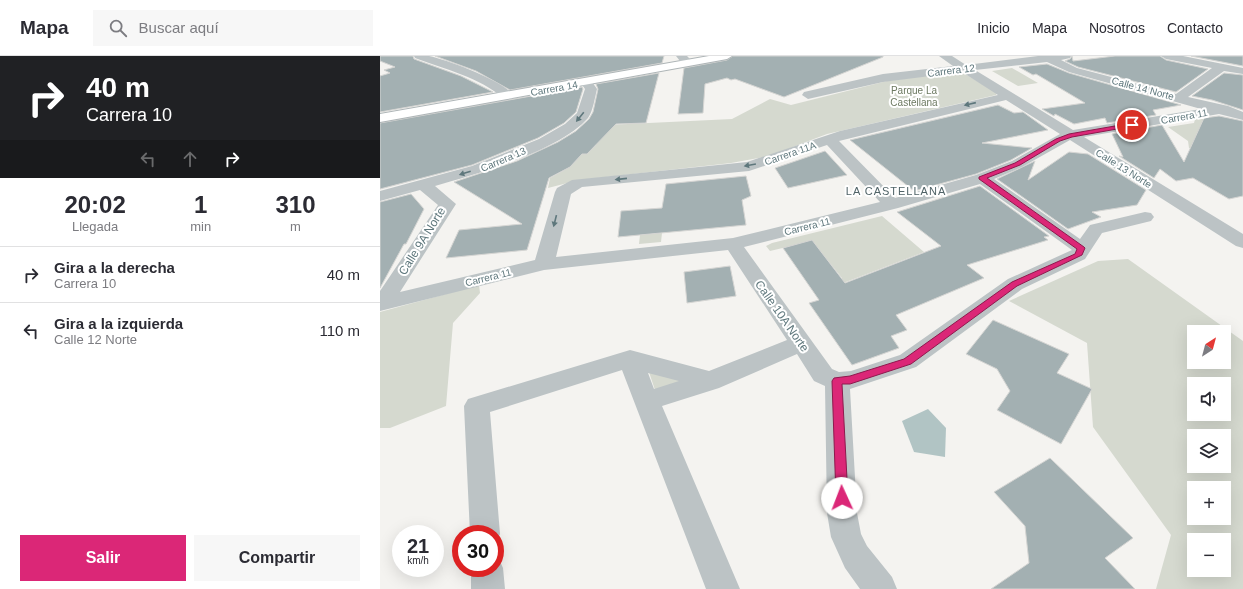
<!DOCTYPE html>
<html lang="es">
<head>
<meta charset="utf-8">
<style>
	body { margin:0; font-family:Helvetica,sans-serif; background:#f7f7f7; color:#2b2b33; height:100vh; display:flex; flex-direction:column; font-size:15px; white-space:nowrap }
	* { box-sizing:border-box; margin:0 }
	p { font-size:13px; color:#7c7c81 }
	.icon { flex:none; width:22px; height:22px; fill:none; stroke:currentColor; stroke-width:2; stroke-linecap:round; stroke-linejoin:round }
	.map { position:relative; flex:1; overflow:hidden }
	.details { display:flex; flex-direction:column; background:#fff; width:380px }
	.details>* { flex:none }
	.guide { background:#202124; color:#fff; overflow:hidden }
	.needle { width:26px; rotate:36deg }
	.buttons { position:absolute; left:807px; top:269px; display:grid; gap:8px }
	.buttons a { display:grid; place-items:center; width:44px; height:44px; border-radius:0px; background:#fff; box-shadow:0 4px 16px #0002; font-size:20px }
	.speed { position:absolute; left:12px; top:469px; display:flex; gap:8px; font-size:20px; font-weight:700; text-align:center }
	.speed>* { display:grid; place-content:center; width:52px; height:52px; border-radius:50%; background:#fff; box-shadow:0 4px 16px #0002; line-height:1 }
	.speed small { font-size:10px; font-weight:400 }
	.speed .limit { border:6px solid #d22; background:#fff; color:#111 }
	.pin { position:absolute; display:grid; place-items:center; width:34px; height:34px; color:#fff; margin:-17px; border:2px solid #fff; border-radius:50%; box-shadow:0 1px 4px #0007 }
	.me { position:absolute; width:44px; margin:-22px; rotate:358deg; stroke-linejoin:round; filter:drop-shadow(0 0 3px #0008) }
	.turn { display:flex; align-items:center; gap:14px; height:84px; padding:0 20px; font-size:18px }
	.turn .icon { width:52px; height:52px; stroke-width:2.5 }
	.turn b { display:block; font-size:28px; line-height:34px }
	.lanes { display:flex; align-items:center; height:38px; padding:0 20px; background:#0003; justify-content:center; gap:20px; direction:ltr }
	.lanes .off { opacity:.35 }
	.eta { display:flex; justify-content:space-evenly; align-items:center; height:68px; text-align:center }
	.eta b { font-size:24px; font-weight:700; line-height:28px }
	.button { display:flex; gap:8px; margin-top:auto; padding:8px 20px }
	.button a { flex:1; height:46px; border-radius:0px; background:#db2777; color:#fff; font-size:16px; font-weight:700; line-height:46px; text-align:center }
	.button a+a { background:#f7f7f7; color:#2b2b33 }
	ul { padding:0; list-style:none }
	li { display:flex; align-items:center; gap:12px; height:56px; padding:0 20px; border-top:1px solid #e1e1e2 }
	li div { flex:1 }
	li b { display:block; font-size:15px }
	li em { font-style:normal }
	header { display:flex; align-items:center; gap:24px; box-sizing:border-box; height:56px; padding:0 20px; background:#fff; border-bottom:1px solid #e1e1e2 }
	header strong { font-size:19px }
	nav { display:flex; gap:22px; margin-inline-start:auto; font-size:14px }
	.search { width:280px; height:36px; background:#f7f7f7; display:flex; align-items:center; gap:10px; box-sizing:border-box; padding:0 14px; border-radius:0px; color:#7c7c81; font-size:15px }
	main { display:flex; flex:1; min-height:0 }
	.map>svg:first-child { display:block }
	.green { fill:#d5d9cf; fill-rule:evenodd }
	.water { fill:#b1c4c4 }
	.building { fill:#a3b0b2; stroke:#d5d5d3 }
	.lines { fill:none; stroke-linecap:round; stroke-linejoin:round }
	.major-casing { stroke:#aeb5b7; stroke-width:2 }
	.minor { fill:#bcc3c5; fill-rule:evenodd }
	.major { fill:#fff; fill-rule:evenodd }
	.oneway { fill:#5e777c }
	.route { fill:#db2777; stroke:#8e194d }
	.labels { text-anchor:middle; stroke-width:4; stroke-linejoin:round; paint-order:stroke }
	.far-street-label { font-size:10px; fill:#5e777c; stroke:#fff }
	.far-park-label { font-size:10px; fill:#6c7961; stroke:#fff }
	.far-neighbourhood-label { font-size:11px; letter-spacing:1px; fill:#506367; stroke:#fff }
	.street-label { font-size:12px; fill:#5e777c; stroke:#fff }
</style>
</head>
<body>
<header>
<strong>Mapa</strong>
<div class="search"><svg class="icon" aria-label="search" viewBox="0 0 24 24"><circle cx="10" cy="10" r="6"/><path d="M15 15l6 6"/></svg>Buscar aquí</div>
<nav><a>Inicio</a><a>Mapa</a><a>Nosotros</a><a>Contacto</a></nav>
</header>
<main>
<section class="details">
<div class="guide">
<div class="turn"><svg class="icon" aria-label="right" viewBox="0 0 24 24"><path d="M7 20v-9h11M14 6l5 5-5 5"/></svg><div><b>40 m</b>Carrera 10</div></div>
<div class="lanes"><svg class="icon off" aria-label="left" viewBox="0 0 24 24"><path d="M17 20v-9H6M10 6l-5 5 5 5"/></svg><svg class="icon off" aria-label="ahead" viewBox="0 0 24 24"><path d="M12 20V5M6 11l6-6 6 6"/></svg><svg class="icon" aria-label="right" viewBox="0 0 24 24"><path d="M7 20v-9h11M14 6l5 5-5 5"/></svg></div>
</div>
<div class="eta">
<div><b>20:02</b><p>Llegada</p></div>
<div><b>1</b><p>min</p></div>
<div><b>310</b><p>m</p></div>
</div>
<ul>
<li><svg class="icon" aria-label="right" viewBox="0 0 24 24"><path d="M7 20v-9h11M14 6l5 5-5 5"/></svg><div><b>Gira a la derecha</b><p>Carrera 10</p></div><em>40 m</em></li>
<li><svg class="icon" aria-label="left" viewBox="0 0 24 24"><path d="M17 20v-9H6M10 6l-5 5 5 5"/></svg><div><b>Gira a la izquierda</b><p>Calle 12 Norte</p></div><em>110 m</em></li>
</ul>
<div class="button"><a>Salir</a><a>Compartir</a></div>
</section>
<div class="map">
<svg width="863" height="533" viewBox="0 0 863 533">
	<rect width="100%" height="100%" fill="#f4f3f0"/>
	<path class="green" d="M632,12L658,27L638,30L612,15Z
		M580,15L617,37L616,39L447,78L389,100L351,107L199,124L168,132L170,122L190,111L202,98H207L216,89L206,70L352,63L390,43L411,49L507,25Z
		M831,61L838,67L859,104L809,92L808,85L788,71L814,67L815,63Z
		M502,160L544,196L458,229L462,222L432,185L390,195L386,190L392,187Z
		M282,177L281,186L259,188L260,179Z
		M748,203L863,285V533H776L791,479L713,371L707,287L629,245L718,205ZM814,276H844V306H814ZM814,328H844V358H814ZM814,380H844V410H814ZM814,432H844V462H814ZM814,484H844V514H814Z
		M99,229L100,237L73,267L66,350L10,372H0V256Z
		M268,313L318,323L276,337Z"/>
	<path class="water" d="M548,353L566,372L565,401L534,396L522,365Z"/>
	<path class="building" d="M0,0H33L34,3L81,20L113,36L0,56V20L10,17L4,14L15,11L0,5Z
		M55,0H284L282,7L130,34L96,15Z
		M353,0H503V1L404,41L355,23L351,24L347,22L325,28L323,57L298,58L304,12L347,4Z
		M692,0L693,5L735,0H780L786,4L828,13L796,36L698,11L685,5L690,3Z
		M811,0H863V10Z
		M667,8L689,17L801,49L773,54L776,59L727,67L725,62L694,68L675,58L674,60L662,53L705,47L656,18L653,19L639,11Z
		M279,17L266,67L236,68L207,98H202L190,111L169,122L147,194L66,202L79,174L142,168L74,126L137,105L178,86L196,75L209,63L213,56L218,33L216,28Z
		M844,17L863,19V54L832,44L812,40Z
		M202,31L203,33L196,56L184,67L158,82L92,109L0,133V67Z
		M618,49L634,57L643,56L668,74L602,87L652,92L631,104L596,118L534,135L470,84Z
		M839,60L863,65V140L849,143L813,122L796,125L780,113L774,122L739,100L743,101L732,78L782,69L804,106L824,62Z
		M445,95L467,119L408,132L395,112Z
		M689,96L708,98L766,134L757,149L712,156L721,161L688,173L617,123L655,105L648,124Z
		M366,120L371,140L362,144L366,169L238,181L241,155L282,152L286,128Z
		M600,130L669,180L664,181L668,184L587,209L604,222L516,259L527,274L511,280L519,292L472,309L429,247L439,244L403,192L432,184L465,227L561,190L517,156Z
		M31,138L44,153L26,188H24L0,232V146Z
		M350,210L356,240L307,247L304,216Z
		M613,264L689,298L677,317L712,333L681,388L617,354L630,335L617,313L586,298Z
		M670,402L753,482L725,502L755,533H611L649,507L645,470L614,436Z"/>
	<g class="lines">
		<defs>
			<path id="major" d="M329,0H352L347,3L0,66V58Z"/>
		</defs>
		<use href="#major" class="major-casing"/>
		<path class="minor" d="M34,0C39,0 44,0 49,0C68,4 124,25 134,40L132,43H124C100,21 64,13 35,2Z
			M296,0H307L310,3L304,6L300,5Z
			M559,0H572L586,9L658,0H691L690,2L681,4L697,12L796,38L832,12L786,3L781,0H803L863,12V18L844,15L808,41L848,50L863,56V64L839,58L704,81L863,178V192L856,190L690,84L642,111L614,123L700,183L710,169L765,156L771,157L774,161L771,165L722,177L705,203L642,233L536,311L470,333L477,457L481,478L487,490L512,521L517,533H480L465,512L451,481L447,457L445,330L434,325L417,298L339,332L282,350L360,533H326L242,314L110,356L120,478L115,489V478H90L84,350L88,343L250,294L329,315L407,284L348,194L164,214L0,255V235L58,149L40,134L0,145V135L92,110L159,83L185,68L197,57L205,33L200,26L202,23H210L217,33C215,41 213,55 208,62C179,95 97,118 55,130L76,148L20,236L155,204L175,136L177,132L192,124L367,106L460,75L618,39L582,16L503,26L428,43L422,39L424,36L503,18L573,10ZM667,6L689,16L821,53L693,74L595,14ZM626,44L680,78L632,105L596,119L515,142L459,85ZM447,89L500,146L353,182L176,201L191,138L202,131L369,115ZM600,128L692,194L628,223L520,299L471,315L459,316L452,313L364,191L518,152ZM268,317L299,325L274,333Z
			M115,499L118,501L123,512L125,533H91V512H115Z"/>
		<use href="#major" class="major"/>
	</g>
	<defs><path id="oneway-solid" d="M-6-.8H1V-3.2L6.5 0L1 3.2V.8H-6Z"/></defs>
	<g class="oneway">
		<use href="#oneway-solid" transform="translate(590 48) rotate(167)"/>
		<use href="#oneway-solid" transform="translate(200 61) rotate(129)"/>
		<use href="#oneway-solid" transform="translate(370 109) rotate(170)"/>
		<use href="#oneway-solid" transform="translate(85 117) rotate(162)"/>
		<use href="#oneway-solid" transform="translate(241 123) rotate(174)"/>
		<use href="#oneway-solid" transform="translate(175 165) rotate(104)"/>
	</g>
	<path class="route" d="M752,67L754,70L692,81L680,85L640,109L607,122L704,191L705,192L702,199L637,230L531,308L470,328H462L468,442L466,446L462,448L458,446L456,442L452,325L454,322L470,320L524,303L632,226L695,198L697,193L599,123V121L635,107L676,83L689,78Z"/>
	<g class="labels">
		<g class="far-street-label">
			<text transform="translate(571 14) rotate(-7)" y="4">Carrera 12</text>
			<text transform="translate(174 32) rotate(-10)" y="4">Carrera 14</text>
			<text transform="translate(763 32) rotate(15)" y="4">Calle 14 Norte</text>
			<text transform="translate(804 60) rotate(-10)" y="4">Carrera 11</text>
			<text transform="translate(410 97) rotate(-19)" y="4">Carrera 11A</text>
			<text transform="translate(123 103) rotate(-23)" y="4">Carrera 13</text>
			<text transform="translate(744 112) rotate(32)" y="4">Calle 13 Norte</text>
			<text transform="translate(427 170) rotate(-14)" y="4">Carrera 11</text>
			<text transform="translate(108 221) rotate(-14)" y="4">Carrera 11</text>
		</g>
		<g class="far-park-label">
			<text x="534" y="38">Parque La<tspan x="534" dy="12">Castellana</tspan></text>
		</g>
		<g class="far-neighbourhood-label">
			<text x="516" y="139">LA CASTELLANA</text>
		</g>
		<g class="street-label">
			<text transform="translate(42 185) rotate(-58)" y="4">Calle 9A Norte</text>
			<text transform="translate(402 260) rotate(55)" y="4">Calle 10A Norte</text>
		</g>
	</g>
</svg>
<div class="buttons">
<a><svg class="needle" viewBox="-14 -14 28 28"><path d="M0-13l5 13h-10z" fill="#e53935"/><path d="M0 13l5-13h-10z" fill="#7c7c81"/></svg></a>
<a><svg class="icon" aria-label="sound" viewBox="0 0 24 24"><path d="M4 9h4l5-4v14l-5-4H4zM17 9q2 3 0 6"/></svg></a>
<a><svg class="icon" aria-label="layers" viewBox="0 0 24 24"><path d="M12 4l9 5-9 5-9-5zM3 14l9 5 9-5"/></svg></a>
<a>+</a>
<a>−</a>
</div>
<div class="speed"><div>21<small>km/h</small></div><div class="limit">30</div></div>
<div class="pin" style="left:752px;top:69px;background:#d93025"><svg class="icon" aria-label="arrive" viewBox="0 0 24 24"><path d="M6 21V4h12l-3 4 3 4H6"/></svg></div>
<svg class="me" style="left:462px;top:442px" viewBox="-20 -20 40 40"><circle r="19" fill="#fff"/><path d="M0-13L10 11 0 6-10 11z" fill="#db2777"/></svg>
</div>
</main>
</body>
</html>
